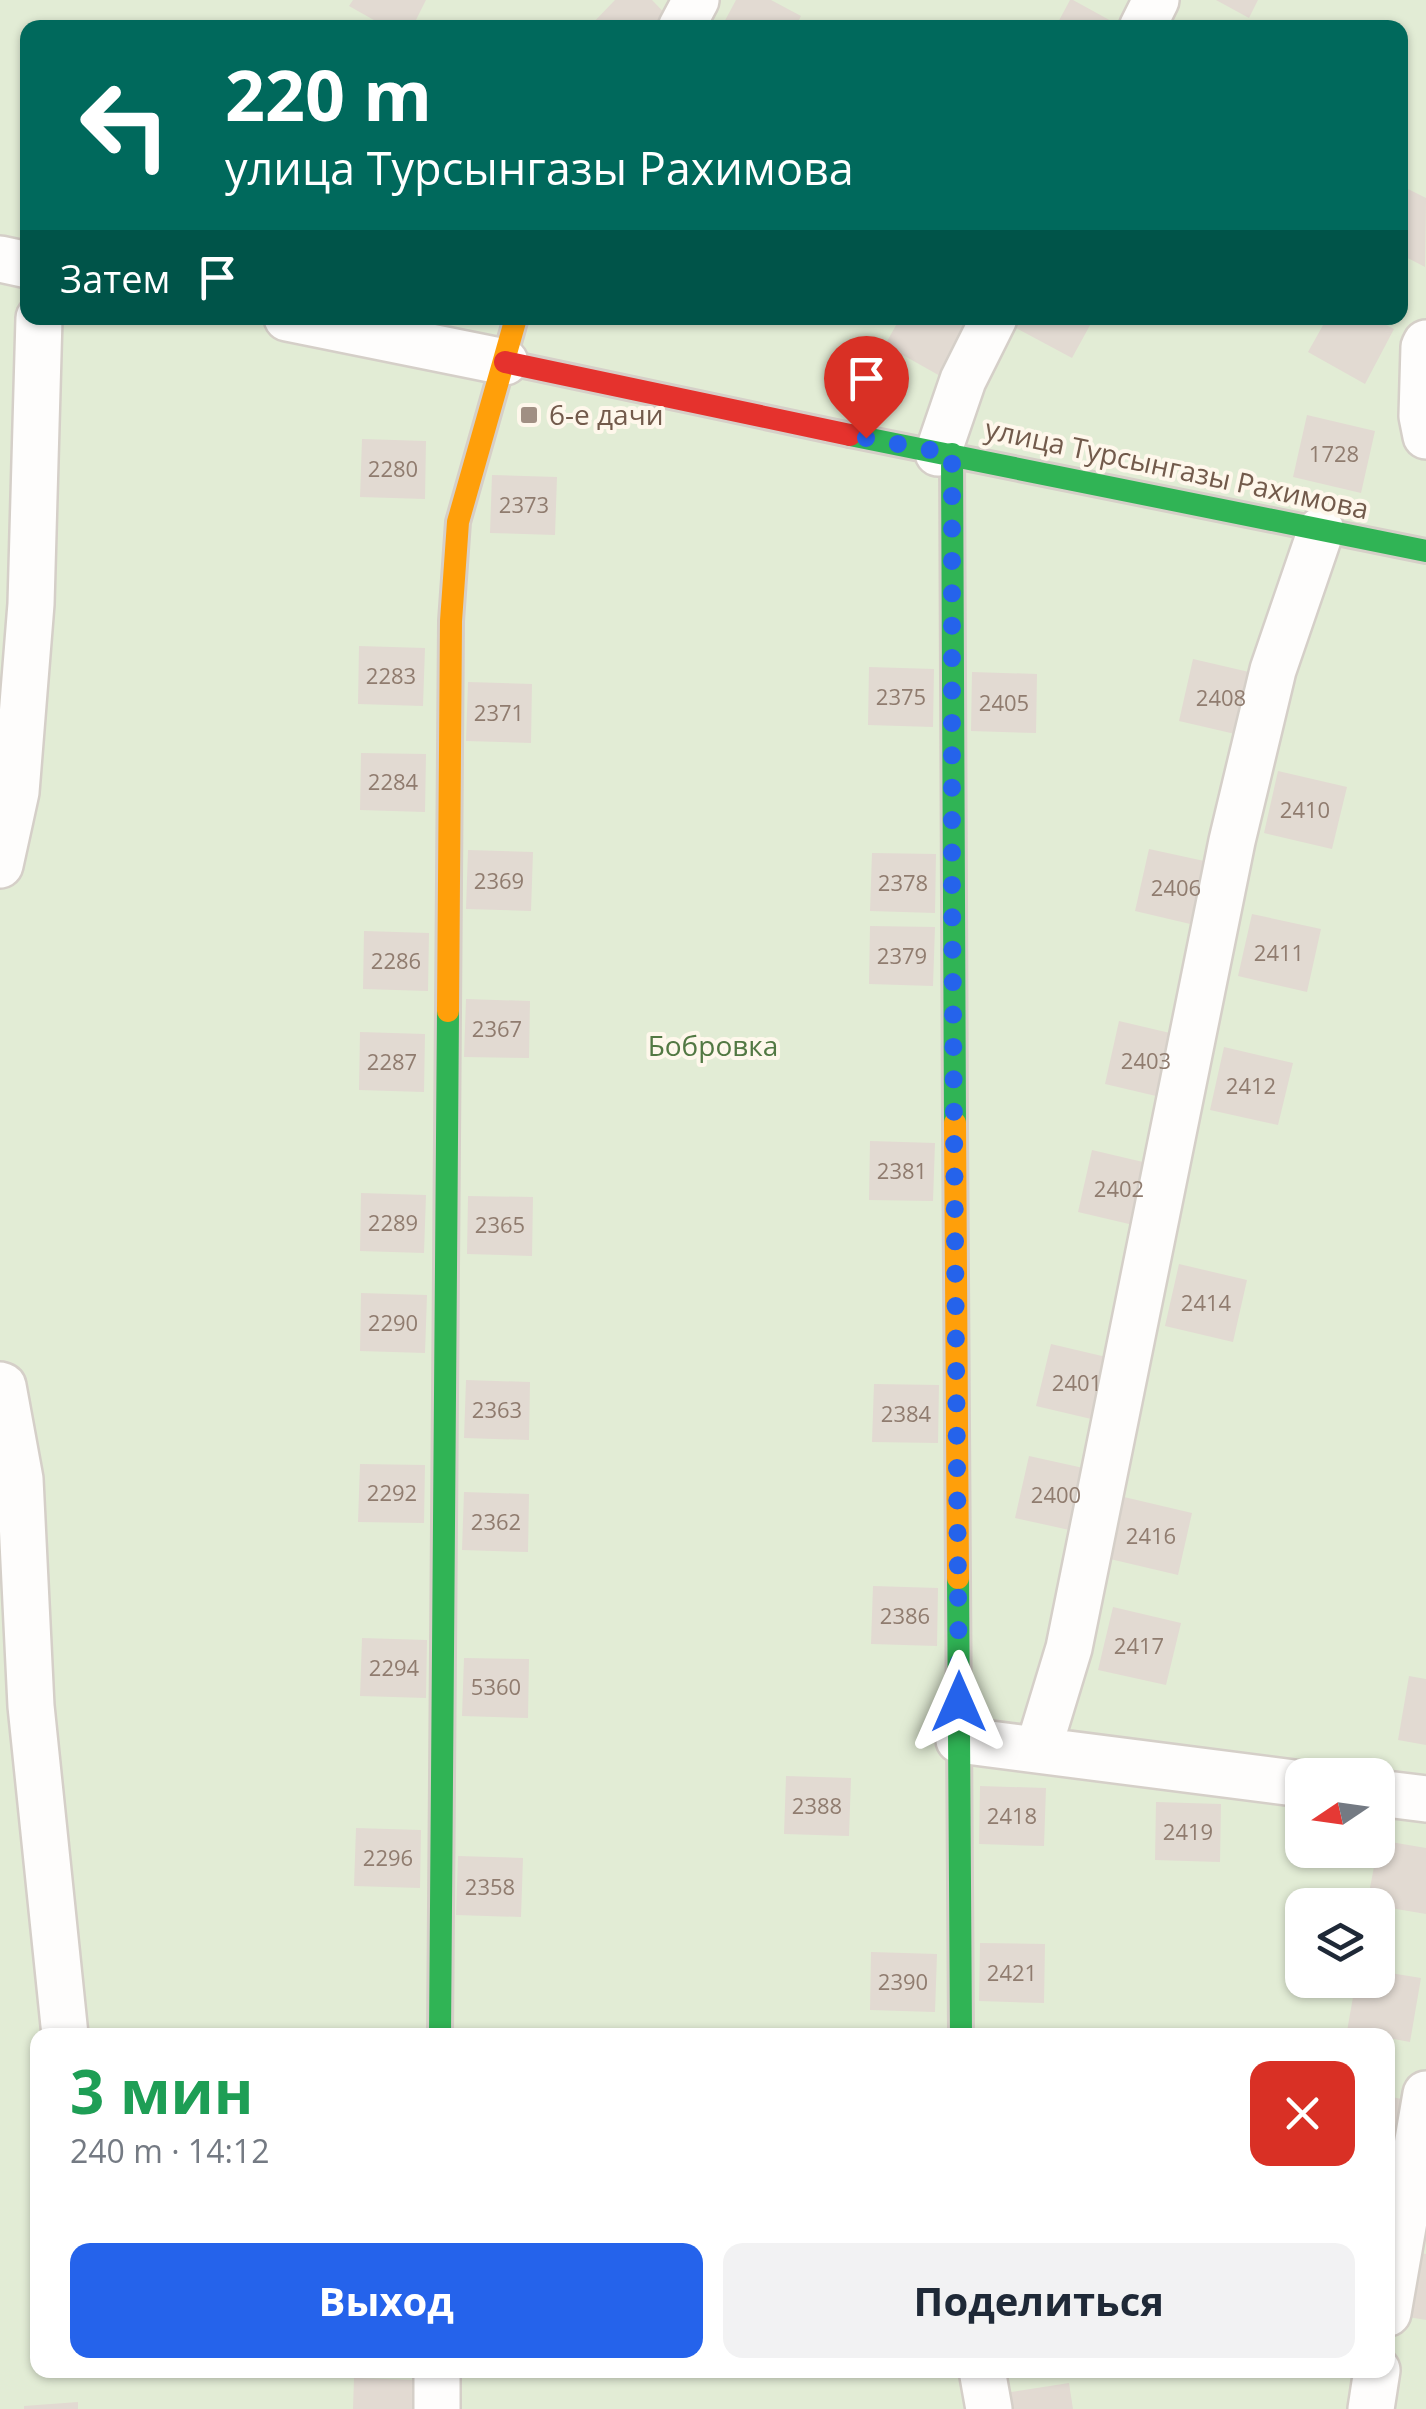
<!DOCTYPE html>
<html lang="ru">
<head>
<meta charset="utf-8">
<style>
	body { margin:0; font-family:"Open Sans",sans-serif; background:#f2f2f3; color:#1f2937; height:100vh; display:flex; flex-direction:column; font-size:38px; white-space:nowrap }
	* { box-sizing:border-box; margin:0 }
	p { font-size:32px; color:#747a83 }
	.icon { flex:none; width:55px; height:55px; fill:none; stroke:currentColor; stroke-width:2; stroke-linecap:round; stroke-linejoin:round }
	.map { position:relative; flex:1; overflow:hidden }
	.drawer { position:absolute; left:30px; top:2028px; width:1365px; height:350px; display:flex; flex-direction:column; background:#fff; border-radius:20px; box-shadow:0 2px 8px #0004 }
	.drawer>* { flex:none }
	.guide { position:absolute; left:20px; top:20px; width:1388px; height:305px; border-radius:20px; box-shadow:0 2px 8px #0004; background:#00695c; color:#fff; overflow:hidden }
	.needle { width:65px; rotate:257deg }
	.controls { position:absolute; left:1285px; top:1758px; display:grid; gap:20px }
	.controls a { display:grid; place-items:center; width:110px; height:110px; border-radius:20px; background:#fff; box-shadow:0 2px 8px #0004; font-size:50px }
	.pin { position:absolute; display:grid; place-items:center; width:85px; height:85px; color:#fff; margin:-102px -42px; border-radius:50% 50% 50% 0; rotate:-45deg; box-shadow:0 0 10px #0007 }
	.pin .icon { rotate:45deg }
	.me { position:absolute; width:110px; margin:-55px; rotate:0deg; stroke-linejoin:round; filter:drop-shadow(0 0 8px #0008) }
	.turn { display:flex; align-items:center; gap:35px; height:210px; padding:0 40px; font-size:45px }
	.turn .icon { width:130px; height:130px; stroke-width:2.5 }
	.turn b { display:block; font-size:70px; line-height:85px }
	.then { display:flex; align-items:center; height:95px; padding:0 40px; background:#0003; gap:20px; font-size:38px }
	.round { display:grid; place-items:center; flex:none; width:105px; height:105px; border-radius:20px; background:#f2f2f3 }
	.headline { display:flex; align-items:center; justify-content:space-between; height:170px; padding:0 40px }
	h1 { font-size:60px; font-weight:700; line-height:75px; color:#1e9e55 }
	.button { display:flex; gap:20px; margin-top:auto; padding:20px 40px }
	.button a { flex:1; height:115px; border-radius:20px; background:#2563eb; color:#fff; font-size:40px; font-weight:700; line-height:115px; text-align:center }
	.button a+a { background:#f2f2f3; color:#1f2937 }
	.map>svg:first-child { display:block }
	.green { fill:#e2ecd5; fill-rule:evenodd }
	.building { fill:#e2dad2 }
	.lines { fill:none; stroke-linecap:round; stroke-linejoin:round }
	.street-casing { stroke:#d5cfc8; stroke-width:50 }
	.fast-casing { stroke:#d6cfc8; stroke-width:28 }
	.slow-casing { stroke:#d6cfc8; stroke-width:28 }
	.jam-casing { stroke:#d6cfc8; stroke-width:28 }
	.street { stroke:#fefdfc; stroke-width:45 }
	.fast { stroke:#30b455; stroke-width:22 }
	.slow { stroke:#ff9f0a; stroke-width:22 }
	.jam { stroke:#e5322d; stroke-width:22 }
	.route { stroke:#2563eb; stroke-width:18; stroke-dasharray:0 32.4 }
	.poi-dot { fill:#a08f83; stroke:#fef7eb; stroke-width:4 }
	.labels { text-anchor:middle; stroke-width:8; stroke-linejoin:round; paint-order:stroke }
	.number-label { font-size:22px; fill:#907c6f }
	.poi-label { font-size:28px; fill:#725a4b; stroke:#fef7eb; text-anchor:start }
	.street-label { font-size:28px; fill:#725a4b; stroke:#fef7eb }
	.park-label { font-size:28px; fill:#527843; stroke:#fef7eb }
</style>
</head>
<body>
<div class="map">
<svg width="1426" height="2409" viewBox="0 0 1426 2409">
	<rect width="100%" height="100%" fill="#f6f2ea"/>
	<path class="green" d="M0,0H1426V2409H0ZM28,28H1400V318H28ZM1302,1775H1378V1850H1302ZM1302,1905H1378V1980H1302ZM38,2035H1388V2370H38Z"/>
	<path class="building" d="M353,0H426L412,28H388L349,6Z
		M615,0H652L676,25L674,28H588Z
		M736,0H771L801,16L795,28H721Z
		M1070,0H1073L1124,28H1055Z
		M1216,0H1258L1249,18Z
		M1400,185L1426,198L1425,267L1400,254Z
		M900,318H962L971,323L942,377L885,345Z
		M1019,318H1094L1072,358L1014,327Z
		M1327,318H1372L1394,329L1365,384L1308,352Z
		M1307,415L1375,431L1361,493L1293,477Z
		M362,439L426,441L425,499L360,497Z
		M492,475L557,477L555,535L490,533Z
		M359,646L425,648L423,706L358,704Z
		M1193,659L1262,675L1248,737L1179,721Z
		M869,667L934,669L933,727L868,725Z
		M972,672L1037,674L1036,733L971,731Z
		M468,682L532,684L531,743L466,741Z
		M361,753L426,754L425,812L360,810Z
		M1278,771L1347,787L1332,849L1264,833Z
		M1149,849L1218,864L1203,927L1135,911Z
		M468,850L533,852L531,911L466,909Z
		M872,853L936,854L935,913L870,911Z
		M1252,914L1321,929L1307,992L1238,976Z
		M870,926L935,927L933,986L869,984Z
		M364,931L429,933L428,991L363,989Z
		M466,999L530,1001L529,1058L464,1057Z
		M1119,1021L1187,1037L1173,1100L1105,1084Z
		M360,1032L425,1034L424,1092L359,1090Z
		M1224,1047L1293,1063L1278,1125L1210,1110Z
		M870,1141L935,1143L933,1201L869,1200Z
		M1092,1150L1160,1166L1146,1228L1078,1212Z
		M361,1193L426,1195L424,1253L360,1251Z
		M468,1196L533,1197L532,1256L467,1254Z
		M1179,1264L1247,1280L1233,1342L1165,1326Z
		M361,1293L427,1295L425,1353L360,1351Z
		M1051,1344L1119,1360L1104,1422L1036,1406Z
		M466,1380L530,1382L529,1440L464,1438Z
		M874,1384L939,1385L938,1443L872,1442Z
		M1029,1456L1097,1471L1083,1533L1015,1518Z
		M360,1464L425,1465L424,1523L358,1522Z
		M464,1492L529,1494L528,1552L462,1550Z
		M1124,1497L1192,1513L1178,1575L1110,1559Z
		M873,1586L938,1588L937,1646L871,1644Z
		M1113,1607L1181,1623L1166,1685L1098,1670Z
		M362,1638L427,1640L426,1698L360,1696Z
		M464,1658L529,1659L528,1718L462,1716Z
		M1409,1676L1426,1679V1745L1398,1740Z
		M786,1776L851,1778L849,1836L784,1834Z
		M980,1786L1046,1788L1044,1846L979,1844Z
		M1156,1802L1221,1804L1220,1862L1155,1860Z
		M356,1828L421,1830L420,1888L354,1886Z
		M1379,1840L1426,1848V1914L1367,1904Z
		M458,1856L523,1858L521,1917L456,1915Z
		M980,1943L1045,1944L1044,2003L979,2001Z
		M871,1952L937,1954L935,2012L870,2010Z
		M1378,1971L1421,1978L1410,2042L1388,2038V2035L1347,2031L1356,1980H1378Z
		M1388,2096L1401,2099L1389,2165H1388Z
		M1420,2253L1426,2254V2320L1408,2317Z
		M354,2378L419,2380L418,2409H353Z
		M1069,2383L1073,2409H1013L1011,2392Z
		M78,2402V2409H24V2406Z"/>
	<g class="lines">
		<defs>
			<path id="street" d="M681,28L696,0
				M1142,28L1156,0
				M0,259L28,265
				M287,318L505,362
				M1426,343L1424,347L1422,416L1426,436
				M938,453L963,380L994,318
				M0,865L16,792L31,604L39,318
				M0,1385L3,1386L20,1479L31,1706L65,2035
				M959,1740L1302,1784
				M1038,1750L1069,1648L1232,841L1273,670L1321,530
				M1378,1793L1426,1799
				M1388,2313L1426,2094
				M982,2370L989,2409
				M437,2409V2370
				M1371,2409L1377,2370"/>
			<path id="fast" d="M850,435L1426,551
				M952,454L955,1123
				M958,1578L961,2035
				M440,2035L448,1011"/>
			<path id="slow" d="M448,1011L451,621L458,522L516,318
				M955,1123L958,1578"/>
			<path id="jam" d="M505,362L850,435"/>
		</defs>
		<use href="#street" class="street-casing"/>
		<use href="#fast" class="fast-casing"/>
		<use href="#slow" class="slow-casing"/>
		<use href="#jam" class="jam-casing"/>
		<use href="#street" class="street"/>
		<use href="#fast" class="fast"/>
		<use href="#slow" class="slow"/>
		<use href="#jam" class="jam"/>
	</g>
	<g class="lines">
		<path class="route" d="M866,438L952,454V890L959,1702"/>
	</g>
	<rect class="poi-dot" x="519" y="405" width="20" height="20" rx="5"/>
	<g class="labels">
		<g class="number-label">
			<text x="1334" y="462">1728</text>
			<text x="393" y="477">2280</text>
			<text x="524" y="513">2373</text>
			<text x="391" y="684">2283</text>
			<text x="901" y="705">2375</text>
			<text x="1221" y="706">2408</text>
			<text x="1004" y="711">2405</text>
			<text x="499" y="721">2371</text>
			<text x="393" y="790">2284</text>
			<text x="1305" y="818">2410</text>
			<text x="499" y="889">2369</text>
			<text x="903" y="891">2378</text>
			<text x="1176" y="896">2406</text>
			<text x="1279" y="961">2411</text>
			<text x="902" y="964">2379</text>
			<text x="396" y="969">2286</text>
			<text x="497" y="1037">2367</text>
			<text x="1146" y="1069">2403</text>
			<text x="392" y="1070">2287</text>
			<text x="1251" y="1094">2412</text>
			<text x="902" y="1179">2381</text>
			<text x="1119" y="1197">2402</text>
			<text x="393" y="1231">2289</text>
			<text x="500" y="1233">2365</text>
			<text x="1206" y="1311">2414</text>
			<text x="393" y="1331">2290</text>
			<text x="1077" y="1391">2401</text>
			<text x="497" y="1418">2363</text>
			<text x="906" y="1422">2384</text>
			<text x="392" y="1501">2292</text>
			<text x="1056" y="1503">2400</text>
			<text x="496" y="1530">2362</text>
			<text x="1151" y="1544">2416</text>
			<text x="905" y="1624">2386</text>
			<text x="1139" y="1654">2417</text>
			<text x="394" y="1676">2294</text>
			<text x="496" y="1695">5360</text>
			<text x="817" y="1814">2388</text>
			<text x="1012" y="1824">2418</text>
			<text x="1188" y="1840">2419</text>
			<text x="388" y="1866">2296</text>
			<text x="490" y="1895">2358</text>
			<text x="1012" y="1981">2421</text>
			<text x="903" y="1990">2390</text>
		</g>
		<g class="poi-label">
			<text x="549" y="425">6-е дачи</text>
		</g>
		<g class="street-label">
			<text transform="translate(1177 469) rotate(12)" y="10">улица Турсынгазы Рахимова</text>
		</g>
		<g class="park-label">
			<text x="713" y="1056">Бобровка</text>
		</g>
	</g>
</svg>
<div class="controls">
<a><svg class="needle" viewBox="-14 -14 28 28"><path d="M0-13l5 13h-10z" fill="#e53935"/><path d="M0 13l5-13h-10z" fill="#747a83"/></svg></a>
<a><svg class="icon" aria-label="layers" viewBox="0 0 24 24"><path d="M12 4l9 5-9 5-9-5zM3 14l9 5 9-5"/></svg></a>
</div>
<div class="pin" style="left:866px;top:438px;background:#d93025"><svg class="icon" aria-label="arrive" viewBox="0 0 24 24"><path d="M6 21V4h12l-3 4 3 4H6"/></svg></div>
<svg class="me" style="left:959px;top:1702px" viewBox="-20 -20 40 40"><path d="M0-17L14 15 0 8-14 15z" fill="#2563eb" stroke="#fff" stroke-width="4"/></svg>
<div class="guide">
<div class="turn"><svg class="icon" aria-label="left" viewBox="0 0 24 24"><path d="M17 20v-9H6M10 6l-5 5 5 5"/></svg><div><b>220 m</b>улица Турсынгазы Рахимова</div></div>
<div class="then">Затем<svg class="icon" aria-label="arrive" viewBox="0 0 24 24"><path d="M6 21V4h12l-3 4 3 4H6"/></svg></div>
</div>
<section class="drawer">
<div class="headline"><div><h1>3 мин</h1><p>240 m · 14:12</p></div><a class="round" style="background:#d93025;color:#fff"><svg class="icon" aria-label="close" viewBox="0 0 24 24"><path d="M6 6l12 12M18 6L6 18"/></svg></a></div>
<div class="button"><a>Выход</a><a>Поделиться</a></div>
</section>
</div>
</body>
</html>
